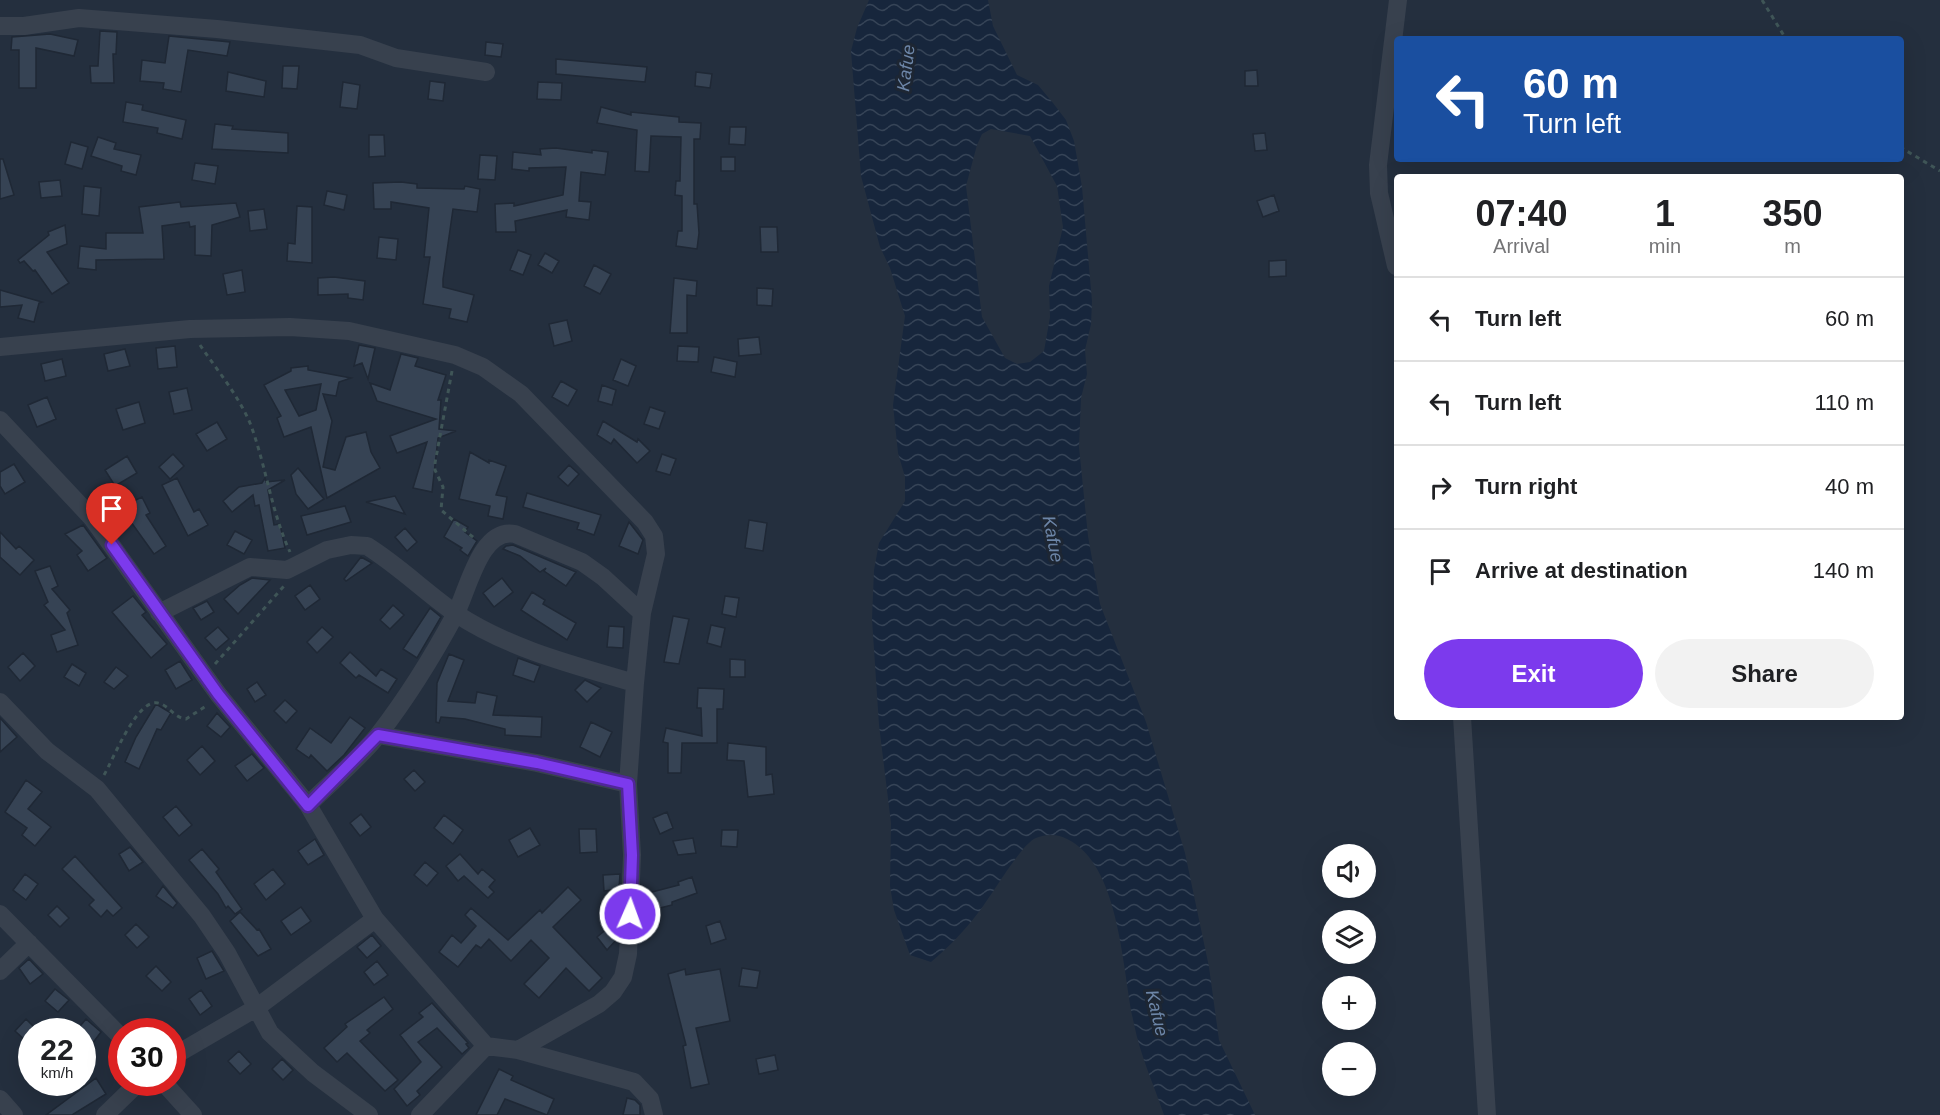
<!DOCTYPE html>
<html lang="en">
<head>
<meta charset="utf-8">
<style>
	body { margin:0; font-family:Arial,sans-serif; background:#f2f2f2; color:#202124; height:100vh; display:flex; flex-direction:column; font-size:22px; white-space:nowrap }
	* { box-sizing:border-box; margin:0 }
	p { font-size:20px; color:#757577 }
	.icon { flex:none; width:33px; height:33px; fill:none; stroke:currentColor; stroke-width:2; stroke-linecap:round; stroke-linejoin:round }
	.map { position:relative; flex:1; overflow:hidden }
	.drawer { position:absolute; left:1394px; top:174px; width:510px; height:546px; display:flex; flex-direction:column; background:#fff; border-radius:6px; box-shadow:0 6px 24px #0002 }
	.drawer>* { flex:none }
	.top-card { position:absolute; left:1394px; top:36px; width:510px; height:126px; border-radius:6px; box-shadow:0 6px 24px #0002; background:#1a4fa0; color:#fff; overflow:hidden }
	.tools { position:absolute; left:1322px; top:844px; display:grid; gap:12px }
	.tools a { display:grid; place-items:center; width:54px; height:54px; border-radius:50%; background:#fff; box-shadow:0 6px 24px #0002; font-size:30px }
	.speed { position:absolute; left:18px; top:1018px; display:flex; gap:12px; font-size:30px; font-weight:700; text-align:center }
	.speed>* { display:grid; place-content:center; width:78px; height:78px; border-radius:50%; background:#fff; box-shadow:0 6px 24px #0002; line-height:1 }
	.speed small { font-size:15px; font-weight:400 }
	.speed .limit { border:9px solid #d22; background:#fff; color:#111 }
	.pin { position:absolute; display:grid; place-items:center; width:51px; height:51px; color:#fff; margin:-62px -26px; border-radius:50% 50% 50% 0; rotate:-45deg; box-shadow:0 0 6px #0007 }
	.pin .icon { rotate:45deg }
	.me { position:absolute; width:66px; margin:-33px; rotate:2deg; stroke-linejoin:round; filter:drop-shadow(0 0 4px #0008) }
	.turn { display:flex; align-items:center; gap:21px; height:126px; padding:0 30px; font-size:27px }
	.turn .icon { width:78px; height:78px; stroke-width:2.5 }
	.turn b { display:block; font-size:42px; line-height:51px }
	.eta { display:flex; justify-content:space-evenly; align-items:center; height:102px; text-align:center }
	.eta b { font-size:36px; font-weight:700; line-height:42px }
	.cta { display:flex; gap:12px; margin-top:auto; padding:12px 30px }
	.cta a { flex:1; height:69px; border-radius:36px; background:#7c3aed; color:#fff; font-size:24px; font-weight:700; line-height:69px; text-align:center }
	.cta a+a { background:#f2f2f2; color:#202124 }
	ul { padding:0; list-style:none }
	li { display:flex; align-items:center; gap:18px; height:84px; padding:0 30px; border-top:2px solid #e0e0e0 }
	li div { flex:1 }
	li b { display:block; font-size:22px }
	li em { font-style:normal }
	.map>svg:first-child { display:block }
	.water { fill:url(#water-waves); fill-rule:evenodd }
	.building { fill:#364354; stroke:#1f2835; stroke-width:1.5; fill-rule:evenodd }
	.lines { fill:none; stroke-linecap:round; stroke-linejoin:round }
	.path { stroke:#3f5557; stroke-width:3; stroke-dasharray:4.5 4.5; stroke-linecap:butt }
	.minor { stroke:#38414e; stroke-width:18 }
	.route-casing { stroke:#51269a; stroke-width:15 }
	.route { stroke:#7c3aed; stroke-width:10 }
	.labels { text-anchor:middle; stroke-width:6; stroke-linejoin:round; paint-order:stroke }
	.water-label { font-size:18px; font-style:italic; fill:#6d86a8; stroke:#1d2633 }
</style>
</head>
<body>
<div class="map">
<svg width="1940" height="1115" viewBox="0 0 1940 1115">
	<defs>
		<pattern id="water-waves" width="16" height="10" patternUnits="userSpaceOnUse" patternTransform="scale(1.5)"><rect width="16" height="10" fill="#17263c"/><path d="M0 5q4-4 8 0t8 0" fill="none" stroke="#364457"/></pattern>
	</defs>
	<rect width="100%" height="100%" fill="#242f3e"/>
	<path class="water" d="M869,0H988L993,26L1017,75L1038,85L1053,103L1066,120L1074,141L1082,187L1092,301L1091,324L1085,350L1087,374L1081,398L1079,447L1088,536L1100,604L1146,722L1185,853L1209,967L1219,1040L1255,1115H1164C1154,1085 1140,1055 1134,1024C1122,972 1121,865 1067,839C1058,834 1046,834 1036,838C1021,844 991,897 978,913C964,931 949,947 931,962L910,955L894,910L890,886L891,823L879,725L872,619L874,570L879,543L905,501V477L898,453L893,405L905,316L890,268L880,247L861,176L851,51L857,28ZM991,129L1030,136L1057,186L1063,227L1049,286L1050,317L1044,351L1030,362L1017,364L1005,358L982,317L966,186L977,145L982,134Z"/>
	<path class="building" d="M100,31L117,32L116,54H113L114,83H91L90,66H98Z
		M50,34L78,40L74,56L36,48V88H19V50H11L12,37Z
		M169,36L230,42L227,56L188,50L181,92L163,89L164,83L140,81L142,60L165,63Z
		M486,42L503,44L501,57L485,55Z
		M556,59L647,67L645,82L556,74Z
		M283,66H299L297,89L282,88Z
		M1257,70L1258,86H1245V71Z
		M228,72L266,81L264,97L226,91Z
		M696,72L712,74L710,88L695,86Z
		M430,81L445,83L443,101L428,99Z
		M343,82L360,85L357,109L340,107Z
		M538,82L562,83L561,100L537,99Z
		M126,102L143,105L142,110L186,120L182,139L157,133L158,128L123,122Z
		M601,107L631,115V112L679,117V122L701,123L700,139H694V204H697L699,233L697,249L676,246L678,231H682V196L675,195L676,181H680L681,137L651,136L649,172L635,171L637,130L597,123Z
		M215,124L233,126L232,129L288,133V153L212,149Z
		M730,127H746L745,145L729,144Z
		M1265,133L1267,150L1255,151L1253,134Z
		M369,135H384L385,156L369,157Z
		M98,137L116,143L114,149L141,155L136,175L121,171L122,166L91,156Z
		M71,142L88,147L82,169L65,164Z
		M556,148L592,153V150L608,152L605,175L581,172L579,201L591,202L589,220L566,217L567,210L515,221L516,232H496L495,204L514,203V206L563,195L566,167L529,168V171L512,169L513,152L541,155L540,149Z
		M480,155L497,156L495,180L478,179Z
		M721,157H735V171H721Z
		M0,159H3L14,195L0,199Z
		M195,163L218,166L215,184L192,180Z
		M60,180L62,196L41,198L39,182Z
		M401,182L417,184V188L464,189L465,186L480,189L477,212L453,209L443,279V287L474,295L467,322L449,318L451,309L423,304L430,257H424L429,208L391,202V209H374L373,183Z
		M84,186L101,188L99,216L82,214Z
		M327,191L347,195L344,210L324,205Z
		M1274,195L1279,211L1263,217L1257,201Z
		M180,202L181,207L236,203L240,217L212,225L211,256L195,255V226L190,227L189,222L162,226L164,259L96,260V270L78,268L80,246L106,249V233H143L139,207Z
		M297,206L312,207V263L287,261L288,243L295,244Z
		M264,209L267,229L250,231L248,211Z
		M65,225L67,244L47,252L69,283L52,294L35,270L33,271L24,261L20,263L18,260L49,235L48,232Z
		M760,227H777L778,252H761Z
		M379,237L398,239L396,260L377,258Z
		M518,250L531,255L523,275L510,270Z
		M545,253L559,261L552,273L538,265Z
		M1286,260V276L1269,277V261Z
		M594,265L611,274L600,294L584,286Z
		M242,270L245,292L227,295L223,274Z
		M334,277L365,281L363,300L348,298V294L318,295V278Z
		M674,278L697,281L696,296L687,295V333H670Z
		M757,288L773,289L772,306L757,305Z
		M0,290L42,302L39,303L34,322L18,318L22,305L0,307Z
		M567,320L572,341L554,346L549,324Z
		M759,337L761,354L739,356L738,339Z
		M359,345L375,348L368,379L362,363L354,366Z
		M175,346L177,367L158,369L156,348Z
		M678,346L699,347L698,362L677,361Z
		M125,349L130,366L108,371L104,354Z
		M401,354L418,358L415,366L446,375L438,400H441L439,429L456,431L438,438L432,492L413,488L427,442L397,453L390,436L436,419L377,401L370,383L390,390Z
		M714,357L737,362L735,377L711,372Z
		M62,359L66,376L45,381L41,364Z
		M621,359L636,366L628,386L613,380Z
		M308,366V370L351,378L339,382L336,396L323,394L332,421L323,467L335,470L346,437L366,432L371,452L380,468L327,498L311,427L284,437L277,418L281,416L264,385L291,371V368ZM321,384L316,410L299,416L285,390Z
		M561,381L577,390L568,406L552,397Z
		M602,385L616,390L612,405L598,401Z
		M187,388L192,410L174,414L169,392Z
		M47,397L56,419L37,427L28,405Z
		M139,402L145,423L123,430L116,409Z
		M650,407L665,412L659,429L644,424Z
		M603,421L637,442L638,439L650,451L637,463L614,439L611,444L597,435Z
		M217,422L227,439L207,451L196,434Z
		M470,452L489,463V460L506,466L496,495L507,497L503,519L488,516L490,506L459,499Z
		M173,454L184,466L170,479L159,467Z
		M662,454L676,459L670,475L656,471Z
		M127,456L137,473L115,486L105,470Z
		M14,464L25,482L5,494L0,486V472Z
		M569,465L579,474L568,486L558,477Z
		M298,468L324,499L308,509L296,494L291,475Z
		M177,478L194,512L199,509L208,525L188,536L162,485Z
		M265,478L266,482L285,480L268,490L274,525L280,524L285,548L268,551L259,505L255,506L253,495L232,512L223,501L239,487L262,483Z
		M527,493L601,515L594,535L577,529L579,523L523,507Z
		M395,496L405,514L366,502Z
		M142,497L150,513L146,515L166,546L154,554L131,522L123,506Z
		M345,506L351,522L307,535L301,516Z
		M454,519L468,527L465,532L477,541L468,556L460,550L462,548L444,537Z
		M749,520L767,523L763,551L745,548Z
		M629,522L643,540L638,554L619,546Z
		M83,525L107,558L88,571L77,555L82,551L65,534Z
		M405,528L417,542L407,551L395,537Z
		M235,531L252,540L244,554L227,545Z
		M0,532L16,549L19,546L34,560L20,575L0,557Z
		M513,545L576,572L566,586L544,571L546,568L540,572L520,556L503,549L506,546Z
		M361,557L372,563L346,581L344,579Z
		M50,566L58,586L52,589L70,610L67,613L78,645L57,652L51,635L65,630L44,605L48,602L35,571Z
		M252,578L270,580L238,614L224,599L240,585Z
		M502,578L513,592L494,607L483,593Z
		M310,585L320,599L305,610L295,596Z
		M532,592L545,600L543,604L576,623L567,640L521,610Z
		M133,596L146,612L142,615L167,644L151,658L112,612Z
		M725,596L739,598L736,617L722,614Z
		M207,601L214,612L201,620L193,608Z
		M393,605L404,615L390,629L380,620Z
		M430,608L441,617L417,658L403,649Z
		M673,616L689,619L679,664L664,662Z
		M711,625L725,628L721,647L707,643Z
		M609,626L624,627L623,648L607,647Z
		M218,627L229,639L216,650L205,638Z
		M322,627L333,637L317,653L307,642Z
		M350,652L376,676L381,669L397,679L388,693L359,675L356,678L340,663Z
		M23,653L35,666L20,681L8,667Z
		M449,654L464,660L448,701L475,703L477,692L497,696L493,715L542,717L541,737L505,735V729L465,719L441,717L439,723L436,722L437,683Z
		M518,658L540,666L534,682L513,675Z
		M730,659L745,660V677H730Z
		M180,661L192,680L176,689L165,670Z
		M72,664L86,673L79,686L64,677Z
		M116,667L128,676L114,689L104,682Z
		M585,680L601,688L587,702L575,690Z
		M257,682L266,695L255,702L247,689Z
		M698,688L724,689L723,709H717V743H682L681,773H668V743L663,742L666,728L702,736L701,708H697Z
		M285,700L297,711L286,723L274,711Z
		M156,704L171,713L161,730L157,729L139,769L125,762L136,737Z
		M217,713L230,727L221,737L207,726Z
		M350,717L365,728L344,755L327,771L311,755L309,758L296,749L310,728L331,743Z
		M0,718L17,737L0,752Z
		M591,722L612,732L600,757L580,747Z
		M728,743L766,747V775L772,774L774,794L748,797L744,761L727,760Z
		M202,746L215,761L200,775L187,760Z
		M252,754L264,768L247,781L235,766Z
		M414,770L425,782L415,791L404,779Z
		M26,780L42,792L28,809L51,827L35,846L22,835L27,828L5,812Z
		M176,806L192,825L179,836L163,817Z
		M667,812L673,828L660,834L653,818Z
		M361,814L371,827L360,836L350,823Z
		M444,815L463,830L453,844L434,828Z
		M530,828L540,845L518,857L509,840Z
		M579,829H596L597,852L580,853Z
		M722,830H738L737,847L721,846Z
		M693,838L696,853L678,855L673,841Z
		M315,839L324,855L308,865L298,851Z
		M130,847L143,862L129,871L119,854Z
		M202,849L219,869L216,872L242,909L235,914L228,906L226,908L218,894L189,860Z
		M460,854L478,874L482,869L495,880L489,887L494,892L488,898L464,876L458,881L446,866Z
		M75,856L122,908L113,916L107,910L101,917L89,905L94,900L62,869Z
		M425,862L438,873L427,886L414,875Z
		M273,869L285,884L266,900L254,884Z
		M25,874L38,884L26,900L13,890Z
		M620,874L619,889L604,891L603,875Z
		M692,877L697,893L672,902V905L656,909L652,892L679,885L678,882Z
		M163,886L177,903L173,908L156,896Z
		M568,887L581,900L553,927L602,978L589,991L566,968L539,998L524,984L549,958L531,940L511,961L489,939L481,948L476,945L458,967L439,952L452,935L461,943L476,926L465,915L471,908L508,940L540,910L542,913Z
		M57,906L69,918L60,927L48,915Z
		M301,907L311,921L291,935L281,921Z
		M240,912L257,930L259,929L271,949L258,956L230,921Z
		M720,921L726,939L711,944L706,926Z
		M136,924L149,937L137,948L125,935Z
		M608,928L617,939L607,950L597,937Z
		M372,935L381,946L367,958L357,947Z
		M212,951L224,971L206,979L197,958Z
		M29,959L43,974L30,984L19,968Z
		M377,961L388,975L374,985L364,972Z
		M156,966L171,982L162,991L146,976Z
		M742,968L760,971L757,988L739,986Z
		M685,969L686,975L720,969L730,1021L696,1028L709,1084L691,1088L683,1046L686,1045L668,974Z
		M55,989L69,1000L58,1012L45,1001Z
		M201,990L212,1006L200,1015L189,999Z
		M384,997L393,1009L367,1030L370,1033L360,1041L398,1080L385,1091L347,1053L337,1062L324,1048L347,1027L345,1024Z
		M432,1003L468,1043L466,1044L469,1048L462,1054L437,1028L418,1042L442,1067L417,1091L420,1095L407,1106L394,1089L421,1062L400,1035L423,1017L419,1013Z
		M26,1019L37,1030L32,1032L26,1041L15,1031Z
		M86,1019L101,1032L92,1044L82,1037V1032L76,1031Z
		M239,1051L251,1064L240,1074L228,1061Z
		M775,1055L778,1070L759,1074L756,1059Z
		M282,1059L293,1070L283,1080L272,1069Z
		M499,1069L513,1076L511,1080L554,1099L547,1115L505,1099L497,1115H476Z
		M96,1078L106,1094L72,1115H46Z
		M627,1098L635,1100L640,1105V1115H623Z"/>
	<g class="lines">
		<path class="path" d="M1762,0L1786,39
			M1900,147L1940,171
			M200,345C217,370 238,395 250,423C266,465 271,511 290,552
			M452,371L435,463V470L443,487L441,510L474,538
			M215,664L284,586
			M104,775C113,760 137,698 158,703C169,705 174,718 186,719L206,706"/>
		<path class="minor" d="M0,26H24L79,18L217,29L360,45L396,58L486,72
			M1396,266L1379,193L1378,165L1398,0
			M0,347L190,329L290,327L349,331L455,355L483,367L521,394L645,522L654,536L656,554L642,613L635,683L628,784L632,855L628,954L623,977L613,992L599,1004L518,1050L486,1046L420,1115
			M0,420L92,518L218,694L308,805L375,919L486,1046
			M159,613L250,567L287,570L327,550L351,545L367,546C399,566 425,592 455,613C509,649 573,665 635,683
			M0,702L47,751L97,789L202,916L227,953L270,1033L313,1073L369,1115
			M1462,717L1487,1115
			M378,735L537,763L628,784
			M308,805C331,782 358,760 379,734C406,699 434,654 455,615C468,591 480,527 515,534L582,562L603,577L642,613
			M0,914L122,1038
			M0,971L29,943
			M518,1050L634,1082L650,1099L654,1115
			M172,1057L256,1008L375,919
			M164,1083L193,1115
			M0,1099L14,1115
			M105,1115L138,1083"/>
	</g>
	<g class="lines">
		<defs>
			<path id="route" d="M112,545L218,694L308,806L378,735L537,763L628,784L632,855L630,914"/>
		</defs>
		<use href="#route" class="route-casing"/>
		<use href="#route" class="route"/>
	</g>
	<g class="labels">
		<g class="water-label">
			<text transform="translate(906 68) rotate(-83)" y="6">Kafue</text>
			<text transform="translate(1053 539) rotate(79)" y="6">Kafue</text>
			<text transform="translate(1157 1013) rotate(77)" y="6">Kafue</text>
		</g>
	</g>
</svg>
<div class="tools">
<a><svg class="icon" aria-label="sound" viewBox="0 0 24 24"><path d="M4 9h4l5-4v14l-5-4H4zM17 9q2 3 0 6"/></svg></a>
<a><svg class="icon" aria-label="layers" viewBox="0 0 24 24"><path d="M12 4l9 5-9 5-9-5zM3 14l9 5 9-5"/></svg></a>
<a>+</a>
<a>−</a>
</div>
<div class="speed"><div>22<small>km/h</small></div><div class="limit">30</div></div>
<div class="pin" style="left:112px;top:545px;background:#d93025"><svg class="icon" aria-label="arrive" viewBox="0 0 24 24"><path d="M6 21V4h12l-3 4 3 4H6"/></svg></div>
<svg class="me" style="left:630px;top:914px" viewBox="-20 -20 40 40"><circle r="17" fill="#7c3aed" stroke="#fff" stroke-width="3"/><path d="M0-11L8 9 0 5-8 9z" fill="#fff"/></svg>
<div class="top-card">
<div class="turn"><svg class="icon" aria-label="left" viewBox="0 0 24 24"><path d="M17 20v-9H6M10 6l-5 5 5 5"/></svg><div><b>60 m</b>Turn left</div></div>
</div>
<section class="drawer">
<div class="eta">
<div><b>07:40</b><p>Arrival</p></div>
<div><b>1</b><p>min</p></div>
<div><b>350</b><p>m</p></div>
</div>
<ul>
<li><svg class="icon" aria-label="left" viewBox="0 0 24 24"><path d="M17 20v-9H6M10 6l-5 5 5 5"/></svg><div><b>Turn left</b></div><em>60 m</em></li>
<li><svg class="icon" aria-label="left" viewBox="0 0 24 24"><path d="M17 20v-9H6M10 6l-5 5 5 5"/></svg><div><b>Turn left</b></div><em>110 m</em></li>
<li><svg class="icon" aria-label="right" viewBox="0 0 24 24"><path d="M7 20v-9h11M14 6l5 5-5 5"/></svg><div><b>Turn right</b></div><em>40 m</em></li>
<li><svg class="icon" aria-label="arrive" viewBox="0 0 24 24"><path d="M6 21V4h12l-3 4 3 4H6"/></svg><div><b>Arrive at destination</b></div><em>140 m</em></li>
</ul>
<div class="cta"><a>Exit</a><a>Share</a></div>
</section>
</div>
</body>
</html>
